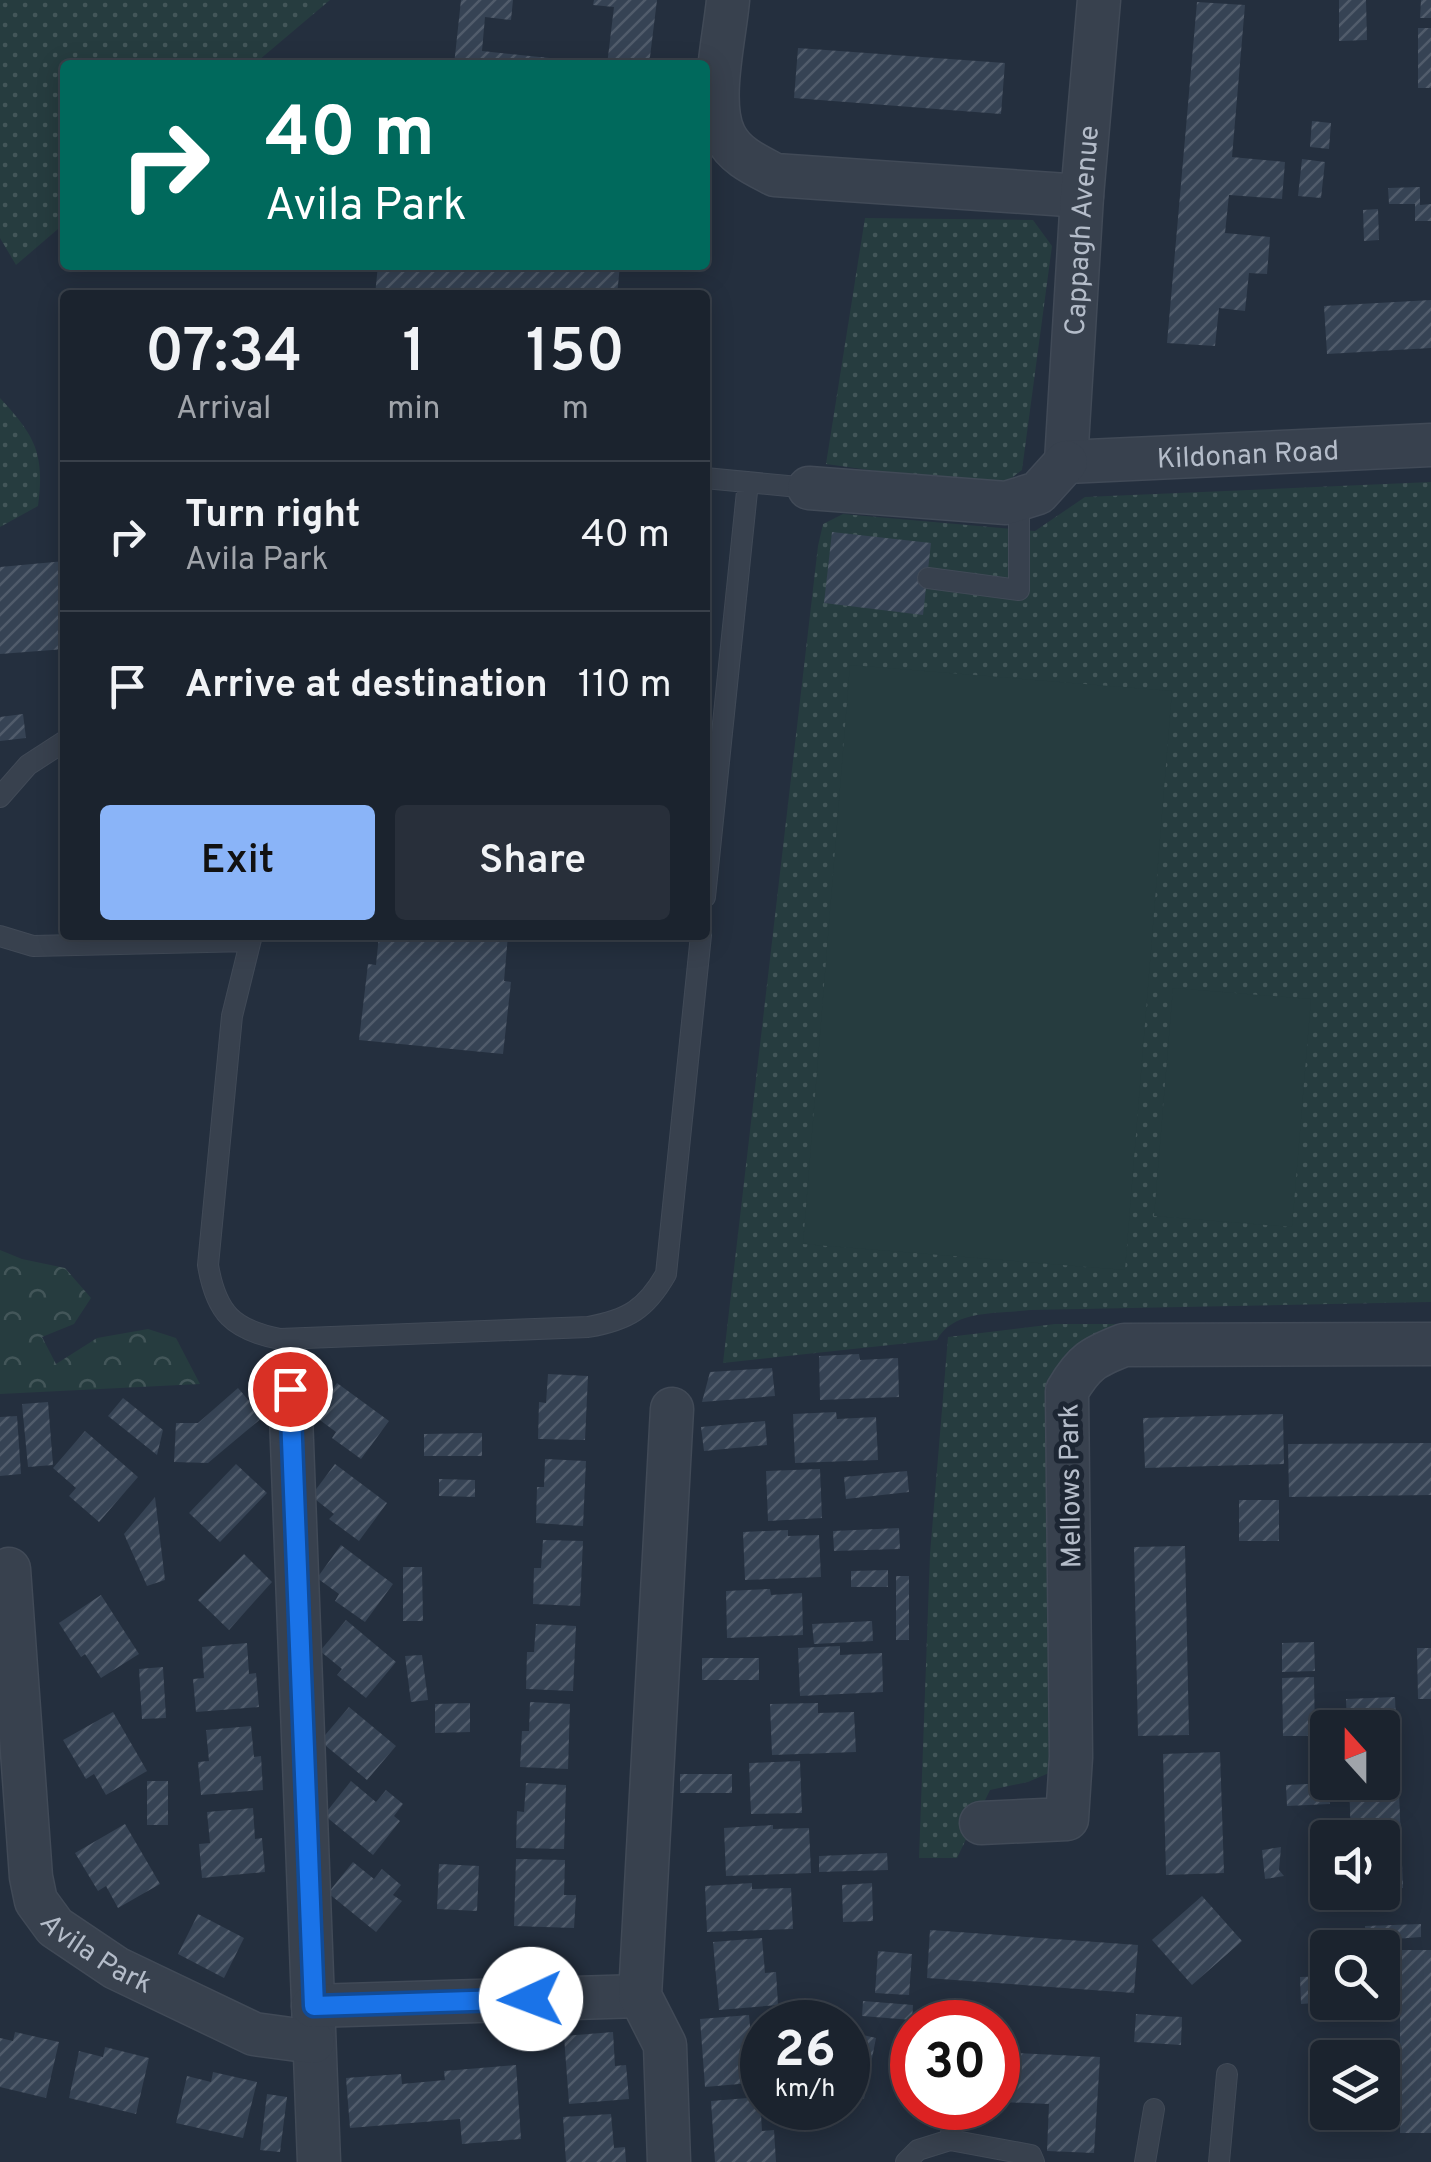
<!DOCTYPE html>
<html lang="en">
<head>
<meta charset="utf-8">
<style>
	body { margin:0; font-family:Overpass,sans-serif; background:#282f3a; color:#f1f3f6; height:100vh; display:flex; flex-direction:column; font-size:38px; white-space:nowrap }
	* { box-sizing:border-box; margin:0 }
	p { font-size:32px; color:#a0a4aa }
	.icon { flex:none; width:55px; height:55px; fill:none; stroke:currentColor; stroke-width:2; stroke-linecap:round; stroke-linejoin:round }
	.map { position:relative; flex:1; overflow:hidden }
	.panel { position:absolute; left:60px; top:290px; width:650px; height:650px; display:flex; flex-direction:column; background:#1b232e; border-radius:10px; box-shadow:0 5px 25px #0003,0 0 0 2px #39404a }
	.panel>* { flex:none }
	.hud { position:absolute; left:60px; top:60px; width:650px; height:210px; border-radius:10px; box-shadow:0 5px 25px #0003,0 0 0 2px #39404a; background:#00695c; color:#fff; overflow:hidden }
	.needle { width:65px; rotate:339deg }
	.controls { position:absolute; left:1310px; top:1710px; display:grid; gap:20px }
	.controls a { display:grid; place-items:center; width:90px; height:90px; border-radius:10px; background:#1b232e; box-shadow:0 5px 25px #0003,0 0 0 2px #39404a; font-size:50px }
	.speed { position:absolute; left:740px; top:2000px; display:flex; gap:20px; font-size:50px; font-weight:700; text-align:center }
	.speed>* { display:grid; place-content:center; width:130px; height:130px; border-radius:50%; background:#1b232e; box-shadow:0 5px 25px #0003,0 0 0 2px #39404a; line-height:1 }
	.speed small { font-size:25px; font-weight:400 }
	.speed .limit { border:15px solid #d22; background:#fff; color:#111 }
	.pin { position:absolute; display:grid; place-items:center; width:85px; height:85px; color:#fff; margin:-42px; border:5px solid #fff; border-radius:50%; box-shadow:0 2px 10px #0007 }
	.me { position:absolute; width:110px; margin:-55px; rotate:268deg; stroke-linejoin:round; filter:drop-shadow(0 0 8px #0008) }
	.turn { display:flex; align-items:center; gap:35px; height:210px; padding:0 40px; font-size:45px }
	.turn .icon { width:130px; height:130px; stroke-width:2.5 }
	.turn b { display:block; font-size:70px; line-height:85px }
	.eta { display:flex; justify-content:space-evenly; align-items:center; height:170px; text-align:center }
	.eta b { font-size:60px; font-weight:600; line-height:70px }
	.cta { display:flex; gap:20px; margin-top:auto; padding:20px 40px }
	.cta a { flex:1; height:115px; border-radius:10px; background:#8ab4f8; color:#111; font-size:40px; font-weight:600; line-height:115px; text-align:center }
	.cta a+a { background:#282f3a; color:#f1f3f6 }
	ul { padding:0; list-style:none }
	li { display:flex; align-items:center; gap:30px; height:150px; padding:0 40px; border-top:2px solid #39404a }
	li div { flex:1 }
	li b { display:block; font-size:38px }
	li em { font-style:normal }
	.map>svg:first-child { display:block }
	.grass { fill:url(#grass-dots) }
	.forest { fill:url(#forest-crowns) }
	.pitch { fill:#263c3f }
	.building { fill:url(#building-hatch) }
	.lines { fill:none; stroke-linecap:round; stroke-linejoin:round }
	.lane-casing { stroke:#414a57; stroke-width:22 }
	.street-casing { stroke:#414a57; stroke-width:45 }
	.lane { stroke:#38414e; stroke-width:20 }
	.street { stroke:#38414e; stroke-width:42 }
	.route-casing { stroke:#114b97; stroke-width:25 }
	.route { stroke:#1a73e8; stroke-width:18 }
	.labels { text-anchor:middle; stroke-width:10; stroke-linejoin:round; paint-order:stroke }
	.street-label { font-size:28px; fill:#b4bcc9; stroke:#1d2633 }
</style>
</head>
<body>
<div class="map">
<svg width="1431" height="2162" viewBox="0 0 1431 2162">
	<defs>
		<pattern id="grass-dots" width="8" height="8" patternUnits="userSpaceOnUse" patternTransform="scale(2.5)"><rect width="8" height="8" fill="#263c3f"/><path d="M2 2h.1M6 6h.1" fill="none" stroke="#435659" stroke-width="1.8" stroke-linecap="round"/></pattern>
		<pattern id="forest-crowns" width="20" height="18" patternUnits="userSpaceOnUse" patternTransform="scale(2.5)"><rect width="20" height="18" fill="#263c3f"/><path d="M2 6a3 3 0 1 1 6 0M12 15a3 3 0 1 1 6 0" fill="none" stroke="#435659"/></pattern>
		<pattern id="building-hatch" width="6" height="6" patternUnits="userSpaceOnUse" patternTransform="scale(2.5)"><rect width="6" height="6" fill="#364354"/><path d="M-1 1l2-2M0 6l6-6M5 7l2-2" fill="none" stroke="#515c6b"/></pattern>
	</defs>
	<rect width="100%" height="100%" fill="#242f3e"/>
	<path class="grass" d="M0,0H330L253,65H65V223L16,265L0,238Z
		M865,218L1033,220L1052,246L1022,470L998,488L826,464Z
		M0,398C35,436 45,453 38,506L0,527Z
		M1431,482V1302L1030,1310C998,1314 953,1309 937,1340L723,1363L818,546L823,524L843,514L1035,531L1085,497Z
		M1055,1324H1116L1124,1345L1079,1369L1056,1770L1028,1782L990,1790L957,1858H919L930,1554L948,1337Z"/>
	<path class="forest" d="M0,1250L22,1259L65,1268L91,1298L74,1324L42,1337L56,1364L97,1338L148,1329L176,1338L200,1384L0,1394Z"/>
	<path class="pitch" d="M850,665L1172,691L1125,1270L803,1244Z
		M1173,988L1311,999L1292,1227L1154,1216Z"/>
	<path class="building" d="M461,0H513L511,20L485,17L482,51L559,59L558,65H454Z
		M594,0H657L649,65H607L614,7L593,5Z
		M1339,0H1366L1367,40L1339,41Z
		M1421,0H1431V18H1420Z
		M1197,2L1245,5L1232,157L1285,162L1282,199L1229,195L1225,233L1270,237L1267,274L1249,273L1245,311L1219,308L1215,346L1167,343Z
		M1418,28H1431V88H1418Z
		M798,48L1005,63L1001,114L794,98Z
		M1312,121L1331,123L1329,149L1310,147Z
		M1302,159L1325,162L1321,198L1298,196Z
		M1420,187V205L1431,204V221H1415V204H1389L1388,188Z
		M1378,209L1379,240L1364,241L1363,210Z
		M378,265H620L617,295H473V291L425,288L424,295H375Z
		M1431,300V348L1327,354L1324,306Z
		M832,532L931,543L923,615L824,603Z
		M65,561V649L0,654V567Z
		M59,694H65V712H60Z
		M23,714L26,738L0,741V717Z
		M379,935H508L504,981L511,982L503,1054L359,1040L368,964L376,965Z
		M859,1354L860,1360L898,1358L899,1397L820,1400L819,1356Z
		M772,1368L775,1396L702,1402L710,1372Z
		M548,1374L588,1376L585,1440L538,1439L539,1402L546,1403Z
		M337,1383L389,1421L361,1459L332,1438L336,1432L313,1415Z
		M238,1388L263,1417L208,1463L174,1462L176,1423H198Z
		M123,1398L163,1430L157,1455L108,1416Z
		M48,1402L53,1465L28,1467L22,1404Z
		M836,1412L837,1419L876,1417L878,1460L795,1463L793,1414Z
		M1283,1414L1284,1464L1145,1468L1143,1418Z
		M17,1416L21,1474L0,1476V1417Z
		M765,1421L767,1445L704,1451L701,1427Z
		M85,1431L138,1477L99,1522L69,1496L76,1488L53,1468Z
		M482,1433V1456H424V1434Z
		M1431,1443V1495L1289,1497L1288,1444Z
		M545,1459L586,1461L583,1526L536,1523L537,1487H544Z
		M236,1464L267,1493L220,1542L189,1513Z
		M335,1464L387,1503L359,1541L329,1519L334,1514L311,1496Z
		M820,1469L822,1518L768,1521L766,1471Z
		M907,1471L909,1492L846,1499L844,1477Z
		M439,1479L475,1480V1497L439,1496Z
		M155,1497L165,1580L147,1586L124,1534Z
		M1239,1500H1279V1541H1239Z
		M899,1528L900,1549L834,1551L833,1531Z
		M788,1530V1536L819,1535L821,1577L745,1580L743,1532Z
		M543,1540L583,1541L580,1606L533,1604L534,1568H541Z
		M341,1545L393,1584L365,1622L335,1601L339,1594L317,1578Z
		M1185,1546L1189,1735L1138,1736L1134,1547Z
		M244,1554L272,1582L229,1630L198,1600Z
		M403,1567H422L423,1621H403Z
		M888,1570V1587H851V1571Z
		M896,1576H909V1640H896Z
		M770,1589L771,1595L802,1593L803,1635L727,1638L726,1591Z
		M101,1595L139,1654L101,1678L85,1654L81,1657L59,1623Z
		M346,1620L396,1662L366,1698L337,1675L342,1669L320,1651Z
		M872,1621L873,1641L814,1644L812,1624Z
		M536,1624L576,1626L573,1691L526,1689L527,1652H534Z
		M1314,1642L1315,1671L1282,1672V1643Z
		M247,1643L249,1674L256,1673L259,1707L196,1712L193,1679L204,1678L202,1647Z
		M840,1646V1655L882,1653L883,1692L800,1696L798,1648Z
		M1417,1648H1431V1699H1418Z
		M422,1655L428,1700L411,1702L405,1656Z
		M702,1658H759V1680H702Z
		M163,1667L166,1718L142,1719L139,1669Z
		M1314,1677L1315,1736H1283L1282,1678Z
		M1395,1697L1403,1888H1390V1897L1354,1898V1892H1382V1838H1351L1349,1782H1382V1728H1347L1346,1699Z
		M530,1702L570,1704L568,1769L520,1767L522,1731H529Z
		M470,1703V1732L435,1733V1704Z
		M818,1703V1713L854,1712L856,1752L772,1755L770,1704Z
		M349,1707L396,1746L367,1780L320,1741Z
		M113,1712L147,1771L106,1795L94,1774L86,1779L63,1740Z
		M251,1726L254,1757L261,1756L263,1790L201,1795L198,1762L209,1761L206,1730Z
		M1220,1752L1224,1873L1166,1875L1163,1754Z
		M800,1761L802,1813L751,1814L749,1763Z
		M680,1774H732V1793H680Z
		M147,1781H168V1825H147Z
		M351,1781L376,1802L386,1790L403,1804L394,1816L400,1821L373,1855L324,1815Z
		M526,1783L566,1785L564,1849L516,1848L517,1811L524,1812Z
		M1329,1783L1330,1804L1287,1806L1286,1785Z
		M253,1808L255,1839L262,1838L265,1872L202,1878L199,1844L210,1843L207,1812Z
		M125,1824L160,1884L118,1908L106,1886L98,1891L75,1853Z
		M773,1825V1829L809,1828L811,1873L726,1876L724,1828Z
		M1328,1837V1857L1316,1858L1315,1838Z
		M1281,1847L1279,1870L1284,1876L1265,1879L1262,1850Z
		M887,1853L888,1870L819,1872V1856Z
		M516,1859L565,1860L564,1895H576L574,1928L514,1926Z
		M353,1862L374,1879L382,1869L401,1885L393,1895L402,1901L376,1932L328,1893Z
		M439,1864L479,1866L477,1911L437,1909Z
		M752,1883V1889L791,1888L793,1929L707,1932L705,1886Z
		M872,1883L873,1921L843,1922L842,1885Z
		M1202,1896L1242,1941L1192,1985L1152,1940Z
		M198,1914L244,1938L224,1978L178,1954Z
		M1421,1924V1937L1395,1939V1947L1366,1948L1365,1926Z
		M930,1930L1138,1945L1134,1993L927,1978Z
		M762,1938L765,1973L776,1972L778,2005L719,2010L713,1942Z
		M1400,1950H1431V2133H1400Z
		M878,1951L912,1954L909,1995L875,1993Z
		M1328,1976V2002L1301,2004L1300,1977Z
		M863,2001L913,2005L912,2020L862,2016Z
		M1136,2014L1182,2017L1181,2045L1134,2042Z
		M749,2015L752,2049L762,2048V2082L705,2087L700,2019Z
		M15,2032L59,2042L46,2098L0,2087V2038L13,2041Z
		M613,2032L615,2066L626,2065L629,2099L569,2104L564,2036Z
		M850,2032L876,2038L864,2099L848,2096Z
		M105,2047L149,2058L136,2114L69,2098L79,2051L103,2057Z
		M998,2052L1100,2057L1094,2153L1047,2151L1049,2104L1003,2102L1004,2087L998,2086Z
		M516,2065L521,2139L462,2144L460,2119L350,2128L346,2078L401,2074L402,2084L445,2080L444,2071Z
		M213,2072L257,2082L243,2138L176,2123L187,2076L211,2082Z
		M267,2094L287,2097L280,2152L260,2150Z
		M760,2097L762,2131L774,2130L776,2162H715L711,2101Z
		M919,2108H940L939,2114L919,2111Z
		M611,2114L614,2148L625,2147L626,2162H566L563,2117Z"/>
	<g class="lines">
		<defs>
			<path id="lane" d="M705,478L809,488
				M928,578L1019,590V498
				M0,797L28,765L65,741
				M705,897L748,482
				M252,935L232,1016L208,1265C216,1313 233,1330 280,1339L588,1327C628,1320 646,1309 666,1274L701,935
				M0,936L33,946L250,941
				M950,2140L1031,2155L1034,2162
				M906,2162L918,2150L950,2140L955,2108
				M1145,2162L1154,2109
				M1219,2162L1227,2074"/>
			<g id="street">
				<path d="M728,0C725,36 708,104 725,136C735,156 756,165 775,175L1082,196"/>
				<path id="s1" d="M1066,462L1082,196L1099,0"/>
				<path id="s2" d="M1066,462L1431,445"/>
				<path d="M809,488L1006,503L1038,493L1066,462"/>
				<path d="M290,1389L319,2162"/>
				<path id="s3" d="M9,1569L31,1877L36,1901L55,1927L116,1968L254,2034L313,2042"/>
				<path d="M981,1823L1067,1819L1071,1757L1067,1391C1084,1362 1093,1357 1124,1345L1431,1344"/>
				<path d="M313,2006L640,1996"/>
				<path d="M669,2162L665,2045L640,1996L672,1409"/>
			</g>
		</defs>
		<use href="#lane" class="lane-casing"/>
		<use href="#street" class="street-casing"/>
		<use href="#lane" class="lane"/>
		<use href="#street" class="street"/>
	</g>
	<g class="lines">
		<defs>
			<path id="route" d="M290,1389L314,2006L531,1999"/>
		</defs>
		<use href="#route" class="route-casing"/>
		<use href="#route" class="route"/>
	</g>
	<g class="labels">
		<g class="street-label">
			<text dy="10" stroke="none"><textPath href="#s1" startOffset="232">Cappagh Avenue</textPath></text>
			<text dy="10" stroke="none"><textPath href="#s2" startOffset="182">Kildonan Road</textPath></text>
			<text transform="translate(1069 1486) rotate(-91)" y="10">Mellows Park</text>
			<text dy="10" stroke="none"><textPath href="#s3" startOffset="415">Avila Park</textPath></text>
		</g>
	</g>
</svg>
<div class="controls">
<a><svg class="needle" viewBox="-14 -14 28 28"><path d="M0-13l5 13h-10z" fill="#e53935"/><path d="M0 13l5-13h-10z" fill="#a0a4aa"/></svg></a>
<a><svg class="icon" aria-label="sound" viewBox="0 0 24 24"><path d="M4 9h4l5-4v14l-5-4H4zM17 9q2 3 0 6"/></svg></a>
<a><svg class="icon" aria-label="search" viewBox="0 0 24 24"><circle cx="10" cy="10" r="6"/><path d="M15 15l6 6"/></svg></a>
<a><svg class="icon" aria-label="layers" viewBox="0 0 24 24"><path d="M12 4l9 5-9 5-9-5zM3 14l9 5 9-5"/></svg></a>
</div>
<div class="speed"><div>26<small>km/h</small></div><div class="limit">30</div></div>
<div class="pin" style="left:290px;top:1389px;background:#d93025"><svg class="icon" aria-label="arrive" viewBox="0 0 24 24"><path d="M6 21V4h12l-3 4 3 4H6"/></svg></div>
<svg class="me" style="left:531px;top:1999px" viewBox="-20 -20 40 40"><circle r="19" fill="#fff"/><path d="M0-13L10 11 0 6-10 11z" fill="#1a73e8"/></svg>
<div class="hud">
<div class="turn"><svg class="icon" aria-label="right" viewBox="0 0 24 24"><path d="M7 20v-9h11M14 6l5 5-5 5"/></svg><div><b>40 m</b>Avila Park</div></div>
</div>
<section class="panel">
<div class="eta">
<div><b>07:34</b><p>Arrival</p></div>
<div><b>1</b><p>min</p></div>
<div><b>150</b><p>m</p></div>
</div>
<ul>
<li><svg class="icon" aria-label="right" viewBox="0 0 24 24"><path d="M7 20v-9h11M14 6l5 5-5 5"/></svg><div><b>Turn right</b><p>Avila Park</p></div><em>40 m</em></li>
<li><svg class="icon" aria-label="arrive" viewBox="0 0 24 24"><path d="M6 21V4h12l-3 4 3 4H6"/></svg><div><b>Arrive at destination</b></div><em>110 m</em></li>
</ul>
<div class="cta"><a>Exit</a><a>Share</a></div>
</section>
</div>
</body>
</html>
